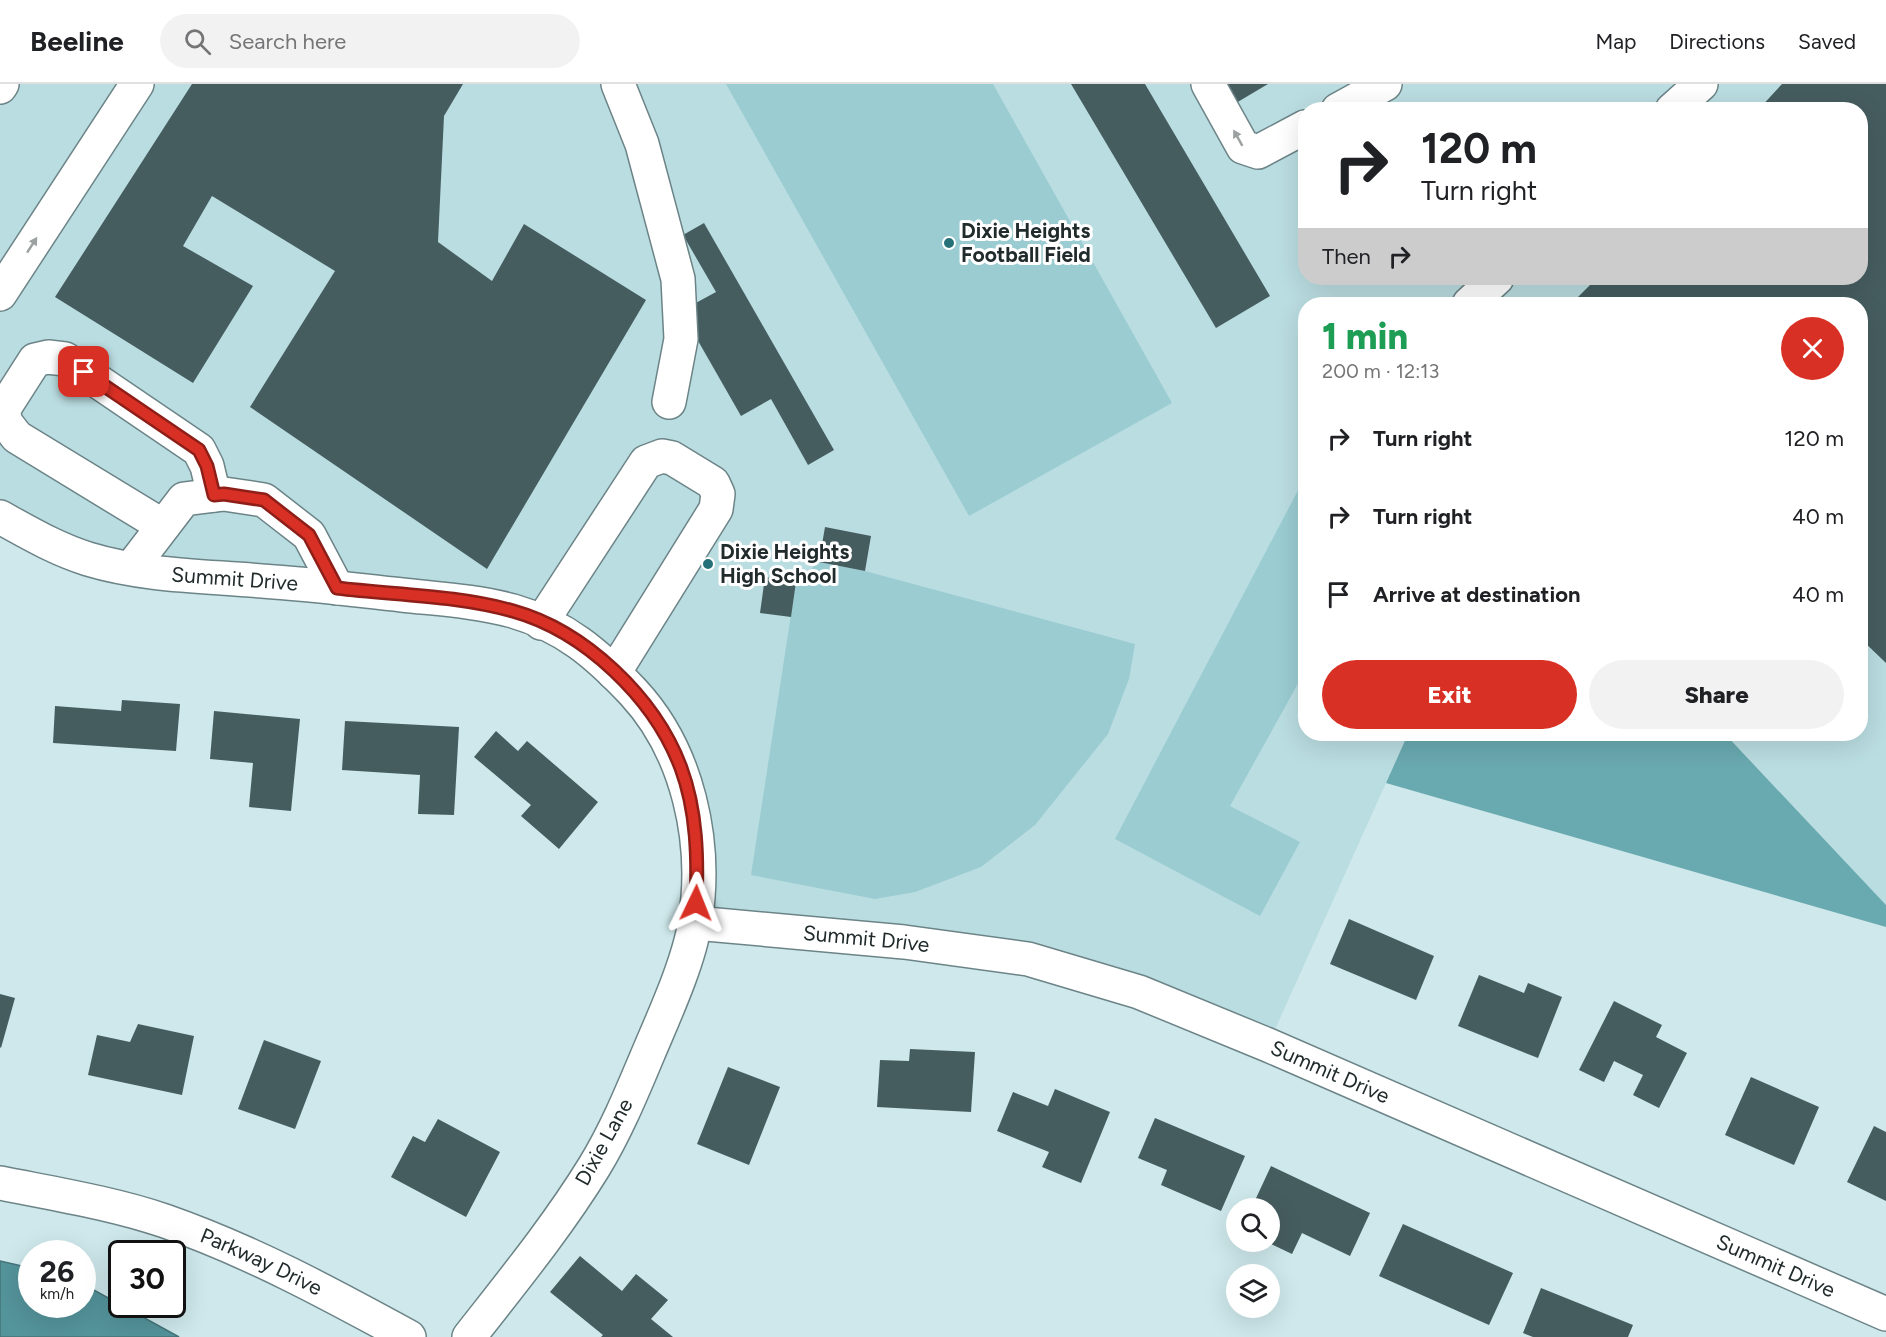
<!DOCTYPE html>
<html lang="en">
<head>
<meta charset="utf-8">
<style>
	body { margin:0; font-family:Figtree,sans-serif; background:#f2f2f2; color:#202124; height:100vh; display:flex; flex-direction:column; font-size:22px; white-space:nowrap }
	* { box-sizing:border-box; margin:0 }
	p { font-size:20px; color:#757577 }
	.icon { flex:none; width:33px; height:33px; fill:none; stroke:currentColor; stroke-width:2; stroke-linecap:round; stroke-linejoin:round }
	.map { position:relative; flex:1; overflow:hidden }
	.sheet { position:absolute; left:1298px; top:213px; width:570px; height:444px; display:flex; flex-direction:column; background:#fff; border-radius:24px; box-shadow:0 6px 24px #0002 }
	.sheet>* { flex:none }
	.top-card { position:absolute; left:1298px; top:18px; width:570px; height:183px; border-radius:24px; box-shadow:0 6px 24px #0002; background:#fff; color:#202124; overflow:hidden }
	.tools { position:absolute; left:1226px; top:1114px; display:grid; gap:12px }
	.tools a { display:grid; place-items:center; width:54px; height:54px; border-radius:50%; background:#fff; box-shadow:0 6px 24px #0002; font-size:30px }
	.speed { position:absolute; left:18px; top:1156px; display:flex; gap:12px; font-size:30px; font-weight:700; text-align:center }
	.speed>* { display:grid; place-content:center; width:78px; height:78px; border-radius:50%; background:#fff; box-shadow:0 6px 24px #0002; line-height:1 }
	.speed small { font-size:15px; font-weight:400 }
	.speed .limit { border:3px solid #111; border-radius:9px; background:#fff; color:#111 }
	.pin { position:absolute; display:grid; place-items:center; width:51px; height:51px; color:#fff; margin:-26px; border-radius:12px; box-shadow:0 3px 9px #0006 }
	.me { position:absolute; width:66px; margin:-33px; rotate:2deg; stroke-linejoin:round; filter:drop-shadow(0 0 4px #0008) }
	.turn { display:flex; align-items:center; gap:21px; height:126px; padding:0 24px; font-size:27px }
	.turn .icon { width:78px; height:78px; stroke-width:2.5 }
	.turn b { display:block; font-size:42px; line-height:51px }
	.then { display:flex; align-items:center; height:57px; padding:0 24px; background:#0003; gap:12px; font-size:22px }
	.round { display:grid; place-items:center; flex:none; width:63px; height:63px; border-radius:32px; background:#f2f2f2 }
	.headline { display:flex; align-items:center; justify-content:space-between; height:102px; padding:0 24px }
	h1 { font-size:36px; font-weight:800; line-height:45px; color:#1e9e55 }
	.cta { display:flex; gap:12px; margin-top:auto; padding:12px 24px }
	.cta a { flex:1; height:69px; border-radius:36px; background:#d93025; color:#fff; font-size:24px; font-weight:800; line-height:69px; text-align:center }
	.cta a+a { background:#f2f2f2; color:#202124 }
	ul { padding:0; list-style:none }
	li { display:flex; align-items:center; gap:18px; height:78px; padding:0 24px }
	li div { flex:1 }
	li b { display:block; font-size:22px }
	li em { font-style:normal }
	header { display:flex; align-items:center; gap:36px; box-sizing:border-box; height:84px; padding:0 30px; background:#fff; border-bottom:2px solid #e0e0e0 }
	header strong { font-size:28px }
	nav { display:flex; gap:33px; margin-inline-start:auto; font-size:21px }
	.search { width:420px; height:54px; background:#f2f2f2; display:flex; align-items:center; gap:15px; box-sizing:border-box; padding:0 21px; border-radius:33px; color:#757577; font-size:22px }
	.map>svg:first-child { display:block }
	.built { fill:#badde1; fill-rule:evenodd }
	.green { fill:#9accd1 }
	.forest { fill:#69a9b0 }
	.water { fill:#54949b; stroke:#45747a; stroke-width:1.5 }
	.building { fill:#465d60 }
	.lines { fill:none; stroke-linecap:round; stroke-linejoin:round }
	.minor-casing { stroke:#6c8487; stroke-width:36 }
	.minor { stroke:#fff; stroke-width:33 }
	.oneway { fill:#9ba0a0 }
	.route-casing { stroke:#8d1f18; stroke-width:15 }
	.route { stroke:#d93025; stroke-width:10 }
	.poi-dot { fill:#267077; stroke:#fff; stroke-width:2 }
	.labels { text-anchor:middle; stroke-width:6; stroke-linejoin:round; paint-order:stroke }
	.poi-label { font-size:21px; font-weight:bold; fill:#212b2c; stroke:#fff; text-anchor:start }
	.street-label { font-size:21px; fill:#212b2c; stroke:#fff }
</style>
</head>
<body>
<header>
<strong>Beeline</strong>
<div class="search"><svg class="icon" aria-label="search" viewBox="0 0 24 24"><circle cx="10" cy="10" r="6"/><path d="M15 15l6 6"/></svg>Search here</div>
<nav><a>Map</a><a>Directions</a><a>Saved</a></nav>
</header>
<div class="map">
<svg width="1886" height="1253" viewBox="0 0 1886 1253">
	<rect width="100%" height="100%" fill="#cee8eb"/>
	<path class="built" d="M0,0H1886V821L1725,650H1860V220H1305V650H1408L1268,961L1139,908L695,839L698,781L651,628L514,527L174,491L0,433ZM1305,26H1860V194H1305Z"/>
	<path class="green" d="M726,0H993L1172,319L969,432Z
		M1305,393V587L1230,722L1300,758L1260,832L1115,755Z
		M819,478L865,487L1135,560L1129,595L1108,650L1035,741L981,783L915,808L875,815L751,791L796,498Z"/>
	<path class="forest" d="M1408,650H1725L1886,821V843L1386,699Z"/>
	<path class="water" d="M0,1177L31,1184L32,1221H82L83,1200L179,1253H0Z"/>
	<path class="building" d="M192,0H463L444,32L438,158L492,197L524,140L646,216L487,485L250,323L335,187L212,112L183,162L253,202L193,299L55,213Z
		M1071,0H1145L1270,212L1216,244Z
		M1225,0H1268L1236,19Z
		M1782,0H1886V579L1860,554V220H1571L1597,194H1860V26H1758Z
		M704,139L834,366L808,381L771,315L741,332L681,227L716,208L683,151Z
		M825,443L871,452L865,487L819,478Z
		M765,493L796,498L791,533L760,529Z
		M122,616L180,620L176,667L53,659L55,622L121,627Z
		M214,627L300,635L291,727L249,723L253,679L210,675Z
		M345,637L459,643L454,731L418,730L420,691L342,686Z
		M496,647L518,667L527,657L598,718L559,765L521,732L531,721L474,673Z
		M1349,835L1434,872L1416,916L1330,880Z
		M1479,891L1524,909L1528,899L1562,913L1538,974L1458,942Z
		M0,910L15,914L1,964L0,963Z
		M1614,917L1662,941L1656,953L1687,969L1659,1024L1633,1011L1643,991L1614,977L1604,998L1579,986Z
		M138,940L194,952L182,1011L88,991L97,951L130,958Z
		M264,956L321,977L295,1045L238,1025Z
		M910,965L975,968L971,1028L877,1023L880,976L909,977Z
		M728,983L780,1003L749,1081L697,1060Z
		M1751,993L1819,1023L1794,1081L1725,1051Z
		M1055,1005L1110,1028L1081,1099L1042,1083L1049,1068L997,1047L1013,1008L1048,1022Z
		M1155,1034L1245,1072L1221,1127L1161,1101L1167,1086L1138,1074Z
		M438,1035L500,1068L466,1133L391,1093L413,1052L425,1058Z
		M1874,1042L1886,1048V1117L1847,1098Z
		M1271,1082L1370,1129L1350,1172L1302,1149L1292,1170L1269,1159V1125H1251Z
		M1403,1140L1513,1189L1489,1241L1379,1192Z
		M580,1172L622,1207L636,1190L668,1216L651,1235L673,1253H601L603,1251L550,1208Z
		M1541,1204L1633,1241L1628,1253H1533L1523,1249Z"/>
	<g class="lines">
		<defs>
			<g id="minor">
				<path d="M618,0L642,60L678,195L681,255L669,318"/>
				<path d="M1208,0L1243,63L1258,68L1305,43"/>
				<path d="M0,3L2,0"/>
				<path d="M1338,26L1385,0"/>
				<path d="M1672,26L1701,0"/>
				<path d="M0,210L137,0"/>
				<path d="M1469,220L1497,194"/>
				<path id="s1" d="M0,433C29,449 56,465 88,475C144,492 205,492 262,497C309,500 355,506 402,511C438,515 477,517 513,527C565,542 597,570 633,608C688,667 708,758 695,838C689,878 664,932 648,970C632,1008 616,1047 594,1083C557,1143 512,1198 469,1253"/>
				<path d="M163,442L17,353L6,339L3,326L35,276L48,273L65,275L199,366L207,382L214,411"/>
				<path d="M132,483L184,415L224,410L264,416L309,451L337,504"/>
				<path d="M541,539L646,378L662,372L672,374L713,399L718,410L716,425L614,589"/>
				<path id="s2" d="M695,839L904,858L1028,875L1139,908L1268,961L1886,1230"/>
				<path id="s3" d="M0,1099C55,1110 112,1119 165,1137C251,1167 330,1210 409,1253"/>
			</g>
		</defs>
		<use href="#minor" class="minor-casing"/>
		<use href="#minor" class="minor"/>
	</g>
	<defs><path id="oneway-solid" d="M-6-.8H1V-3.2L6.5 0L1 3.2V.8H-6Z" transform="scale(1.5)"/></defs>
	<g class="oneway">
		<use href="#oneway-solid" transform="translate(1238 54) rotate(-119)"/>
		<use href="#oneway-solid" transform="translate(32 161) rotate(-57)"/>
	</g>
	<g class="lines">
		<defs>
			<path id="route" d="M84,288L199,366L207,382L214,411L224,410L264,416L309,451L337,504C394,511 457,511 513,527C585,547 655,614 681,684C697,727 698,775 696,819"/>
		</defs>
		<use href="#route" class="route-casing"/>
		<use href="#route" class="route"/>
	</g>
	<g class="poi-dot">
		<circle cx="949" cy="159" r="6"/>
		<circle cx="708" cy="480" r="6"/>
	</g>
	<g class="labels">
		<g class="poi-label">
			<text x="961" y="154">Dixie Heights<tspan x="961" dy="24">Football Field</tspan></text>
			<text x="720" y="475">Dixie Heights<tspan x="720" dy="24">High School</tspan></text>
		</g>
		<g class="street-label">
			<text dy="7" stroke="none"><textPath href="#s1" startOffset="246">Summit Drive</textPath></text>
			<text dy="7" stroke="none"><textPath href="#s2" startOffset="172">Summit Drive</textPath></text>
			<text dy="7" stroke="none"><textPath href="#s2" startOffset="658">Summit Drive</textPath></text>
			<text transform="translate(604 1058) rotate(-61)" y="7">Dixie Lane</text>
			<text dy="7" stroke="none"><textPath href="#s3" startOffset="274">Parkway Drive</textPath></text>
			<text dy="7" stroke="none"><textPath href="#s2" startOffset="1144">Summit Drive</textPath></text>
		</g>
	</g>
</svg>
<div class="tools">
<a><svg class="icon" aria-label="search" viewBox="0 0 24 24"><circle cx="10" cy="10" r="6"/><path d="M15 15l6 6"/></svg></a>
<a><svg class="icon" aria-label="layers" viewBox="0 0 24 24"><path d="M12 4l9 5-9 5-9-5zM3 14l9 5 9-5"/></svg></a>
</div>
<div class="speed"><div>26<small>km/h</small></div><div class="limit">30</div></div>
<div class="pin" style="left:84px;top:288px;background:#d93025"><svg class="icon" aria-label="arrive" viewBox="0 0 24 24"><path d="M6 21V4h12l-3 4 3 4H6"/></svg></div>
<svg class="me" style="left:696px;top:819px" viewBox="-20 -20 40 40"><path d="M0-17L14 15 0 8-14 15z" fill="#d93025" stroke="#fff" stroke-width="4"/></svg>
<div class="top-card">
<div class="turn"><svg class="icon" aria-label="right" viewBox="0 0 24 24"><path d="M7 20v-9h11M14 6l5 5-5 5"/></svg><div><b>120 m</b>Turn right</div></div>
<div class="then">Then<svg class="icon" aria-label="right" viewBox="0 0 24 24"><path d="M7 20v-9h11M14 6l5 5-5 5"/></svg></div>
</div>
<section class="sheet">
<div class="headline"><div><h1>1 min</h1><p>200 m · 12:13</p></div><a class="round" style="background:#d93025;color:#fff"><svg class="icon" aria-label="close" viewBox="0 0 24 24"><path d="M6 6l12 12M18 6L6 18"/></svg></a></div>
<ul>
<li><svg class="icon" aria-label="right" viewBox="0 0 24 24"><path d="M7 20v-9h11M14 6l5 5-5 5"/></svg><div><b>Turn right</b></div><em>120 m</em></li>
<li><svg class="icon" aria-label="right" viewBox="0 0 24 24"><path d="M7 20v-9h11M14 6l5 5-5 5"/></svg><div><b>Turn right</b></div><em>40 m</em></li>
<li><svg class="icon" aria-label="arrive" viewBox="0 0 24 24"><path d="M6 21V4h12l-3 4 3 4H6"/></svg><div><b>Arrive at destination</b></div><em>40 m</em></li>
</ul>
<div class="cta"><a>Exit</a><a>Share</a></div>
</section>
</div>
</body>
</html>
